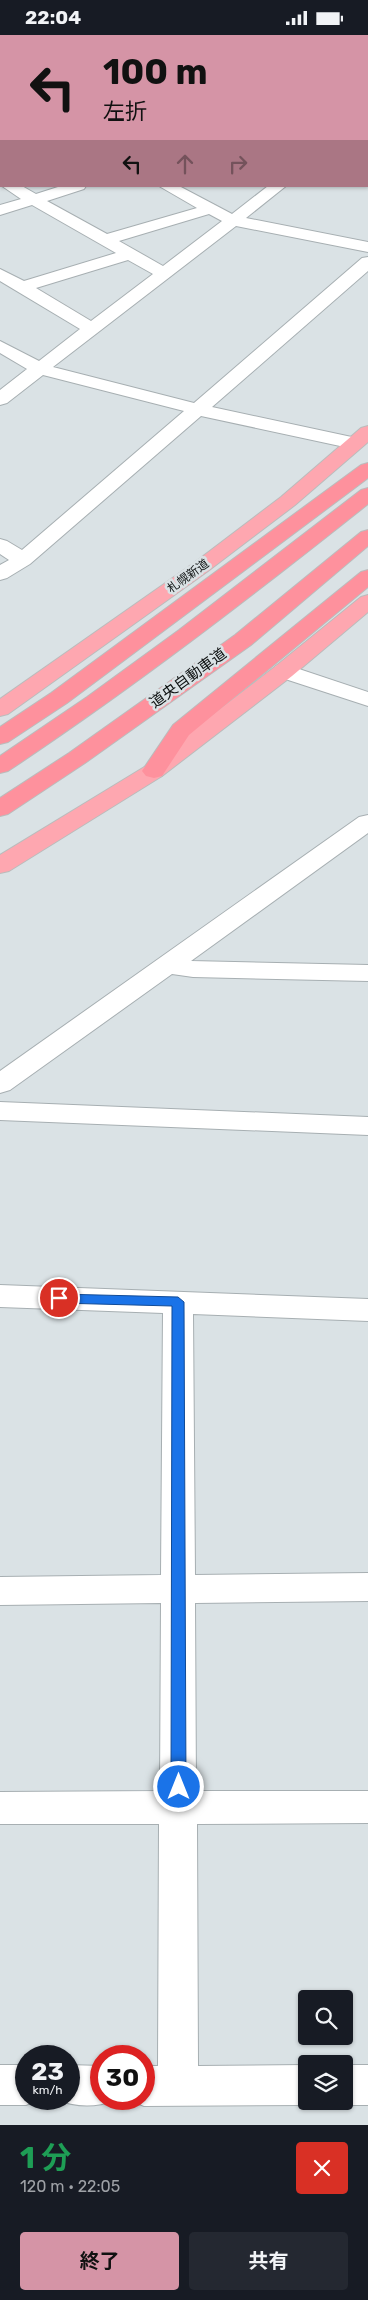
<!DOCTYPE html>
<html lang="ja">
<head>
<meta charset="utf-8">
<style>
	body { margin:0; font-family:Rubik,"Noto Sans JP",sans-serif; background:#242831; color:#f1f3f6; height:100vh; display:flex; flex-direction:column; font-size:19px; white-space:nowrap }
	* { box-sizing:border-box; margin:0 }
	p { font-size:16px; color:#9ea1a6 }
	.icon { flex:none; width:28px; height:28px; fill:none; stroke:currentColor; stroke-width:2; stroke-linecap:round; stroke-linejoin:round }
	.map { position:relative; height:2090px; overflow:hidden }
	.sheet { display:flex; flex-direction:column; background:#171b24; flex:1 }
	.sheet>* { flex:none }
	.guide { position:absolute; left:0px; top:0px; width:369px; height:152px; box-shadow:0 1px 4px #0004; background:#d594a6; color:#111; overflow:hidden }
	.controls { position:absolute; left:298px; top:1955px; display:grid; gap:10px }
	.controls a { display:grid; place-items:center; width:55px; height:55px; border-radius:5px; background:#171b24; box-shadow:0 1px 4px #0004; font-size:25px }
	.speed { position:absolute; left:15px; top:2010px; display:flex; gap:10px; font-size:25px; font-weight:700; text-align:center }
	.speed>* { display:grid; place-content:center; width:65px; height:65px; border-radius:50%; background:#171b24; box-shadow:0 1px 4px #0004; line-height:1 }
	.speed small { font-size:12px; font-weight:400 }
	.speed .limit { border:8px solid #d22; background:#fff; color:#111 }
	.pin { position:absolute; display:grid; place-items:center; width:42px; height:42px; color:#fff; margin:-21px; border:2px solid #fff; border-radius:50%; box-shadow:0 1px 5px #0007 }
	.me { position:absolute; width:55px; margin:-28px; rotate:0deg; stroke-linejoin:round; filter:drop-shadow(0 0 4px #0008) }
	.turn { display:flex; align-items:center; gap:18px; height:105px; padding:0 20px; font-size:22px }
	.turn .icon { width:65px; height:65px; stroke-width:2.5 }
	.turn b { display:block; font-size:35px; line-height:42px }
	.lanes { display:flex; align-items:center; height:48px; padding:0 20px; background:#0003; justify-content:center; gap:25px; direction:ltr }
	.lanes .off { opacity:.35 }
	.round { display:grid; place-items:center; flex:none; width:52px; height:52px; border-radius:5px; background:#242831 }
	.summary { display:flex; align-items:center; justify-content:space-between; height:85px; padding:0 20px }
	h1 { font-size:30px; font-weight:700; line-height:38px; color:#1e9e55 }
	.action { display:flex; gap:10px; margin-top:auto; padding:10px 20px }
	.action a { flex:1; height:58px; border-radius:5px; background:#d594a6; color:#111; font-size:20px; font-weight:700; line-height:58px; text-align:center }
	.action a+a { background:#242831; color:#f1f3f6 }
	.status { display:flex; justify-content:space-between; align-items:center; height:35px; padding:0 25px; background:#171b24; direction:ltr }
	.status svg { height:14px; fill:currentColor }
	.map>svg:first-child { display:block }
	.lines { fill:none; stroke-linecap:round; stroke-linejoin:round }
	.minor-casing { stroke:#a7afb2; stroke-width:2 }
	.trunk-casing { stroke:#bbbcbc; stroke-width:2 }
	.motorway-casing { stroke:#bbbcbc; stroke-width:2 }
	.minor { fill:#fff; fill-rule:evenodd }
	.trunk { fill:#fea7b0; fill-rule:evenodd }
	.motorway { fill:#fe919d; fill-rule:evenodd }
	.route { fill:#1a73e8; stroke:#114b97 }
	.labels { text-anchor:middle; stroke-width:5; stroke-linejoin:round; paint-order:stroke }
	.far-street-label { font-size:12px; fill:#0d1010; stroke:#dae2e5 }
	.street-label { font-size:15px; fill:#0d1010; stroke:#dae2e5 }
</style>
</head>
<body>
<div class="status"><b>22:04</b><svg viewBox="0 0 49 12"><path d="M0 12V9h3v3zM5 12V6h3v6zM10 12V3h3v9zM15 12V0h3v12zM26 1h20v11H26zM47 4h2v5h-2z"/></svg></div>
<div class="map">
<svg width="368" height="2090" viewBox="0 0 368 2090">
	<rect width="100%" height="100%" fill="#dae2e5"/>
	<g class="lines">
		<defs>
			<path id="minor" d="M0,64H1V73H0Z
				M0,96L1,97V106H0Z
				M2,151H22L36,159L61,151H86L84,154L47,166L107,199L197,173L159,151H179L232,179L268,151H286L246,183L368,207V217L236,191L53,332L194,368L362,223L368,222V236L212,372L361,404L364,408L361,412L354,414L201,381L30,529L7,543L0,545V530L9,525L0,519V504L7,506L22,515L184,376L43,340L7,368L0,370V355L27,334L0,318V306L39,326L80,294L0,246V234L24,246L116,218L32,170L0,180V170L21,164ZM209,179L222,186L163,231L119,206ZM128,225L153,239L91,286L36,253Z
				M284,629L368,657V671L276,641L273,636L276,631Z
				M368,780V798L191,926L368,930V946L193,942L172,939L10,1055L0,1058V1036L359,782Z
				M0,1067L368,1082V1100L0,1085Z
				M0,1250L368,1264V1286L193,1279L195,1540L368,1538V1566L195,1568L196,1756H368V1788L197,1789L198,2031L306,2030V2066H315L306,2070L144,2071L130,2065L144,2064V2031H158L159,1789H0V1757L160,1756L161,1568L0,1570V1542L161,1540L163,1278L0,1272Z
				M0,2030H26V2064H40L26,2070H0Z
				M69,2030L101,2031V2064L115,2065C95,2073 75,2072 55,2064H69Z
				M344,2030H368V2070H344L335,2066H344Z"/>
			<path id="trunk" d="M368,391V407L295,470L208,536L8,679L0,681V664L194,528L281,462L361,393Z
				M368,560V577L292,641L162,741L9,836L0,838V820L146,731L276,631L361,562Z"/>
			<path id="motorway" d="M368,428V443L67,668L8,707L0,709V692L51,658L361,430Z
				M368,453V469C251,562 133,653 8,736L0,738V721L87,662L179,595L361,455Z
				M368,495V511L251,610L85,728L8,779L0,781V763L69,718L235,600L361,497Z
				M368,535V552L189,700L162,741L154,743L146,741L142,736L173,690L361,537Z"/>
		</defs>
		<use href="#minor" class="minor-casing"/>
		<use href="#trunk" class="trunk-casing"/>
		<use href="#motorway" class="motorway-casing"/>
		<use href="#minor" class="minor"/>
		<use href="#trunk" class="trunk"/>
		<use href="#motorway" class="motorway"/>
	</g>
	<path class="route" d="M59,1259L178,1262L184,1267L186,1752L184,1757L179,1759L173,1757L171,1752L172,1271L59,1268L53,1263Z"/>
	<g class="labels">
		<g class="far-street-label">
			<text transform="translate(188 541) rotate(-36)" y="4">札幌新道</text>
		</g>
		<g class="street-label">
			<text transform="translate(188 643) rotate(-36)" y="5">道央自動車道</text>
		</g>
	</g>
</svg>
<div class="controls">
<a><svg class="icon" aria-label="search" viewBox="0 0 24 24"><circle cx="10" cy="10" r="6"/><path d="M15 15l6 6"/></svg></a>
<a><svg class="icon" aria-label="layers" viewBox="0 0 24 24"><path d="M12 4l9 5-9 5-9-5zM3 14l9 5 9-5"/></svg></a>
</div>
<div class="speed"><div>23<small>km/h</small></div><div class="limit">30</div></div>
<div class="pin" style="left:59px;top:1263px;background:#d93025"><svg class="icon" aria-label="arrive" viewBox="0 0 24 24"><path d="M6 21V4h12l-3 4 3 4H6"/></svg></div>
<svg class="me" style="left:179px;top:1752px" viewBox="-20 -20 40 40"><circle r="17" fill="#1a73e8" stroke="#fff" stroke-width="3"/><path d="M0-11L8 9 0 5-8 9z" fill="#fff"/></svg>
<div class="guide">
<div class="turn"><svg class="icon" aria-label="left" viewBox="0 0 24 24"><path d="M17 20v-9H6M10 6l-5 5 5 5"/></svg><div><b>100 m</b>左折</div></div>
<div class="lanes"><svg class="icon" aria-label="left" viewBox="0 0 24 24"><path d="M17 20v-9H6M10 6l-5 5 5 5"/></svg><svg class="icon off" aria-label="ahead" viewBox="0 0 24 24"><path d="M12 20V5M6 11l6-6 6 6"/></svg><svg class="icon off" aria-label="right" viewBox="0 0 24 24"><path d="M7 20v-9h11M14 6l5 5-5 5"/></svg></div>
</div>
</div>
<section class="sheet">
<div class="summary"><div><h1>1 分</h1><p>120 m · 22:05</p></div><a class="round" style="background:#d93025;color:#fff"><svg class="icon" aria-label="close" viewBox="0 0 24 24"><path d="M6 6l12 12M18 6L6 18"/></svg></a></div>
<div class="action"><a>終了</a><a>共有</a></div>
</section>
</body>
</html>
